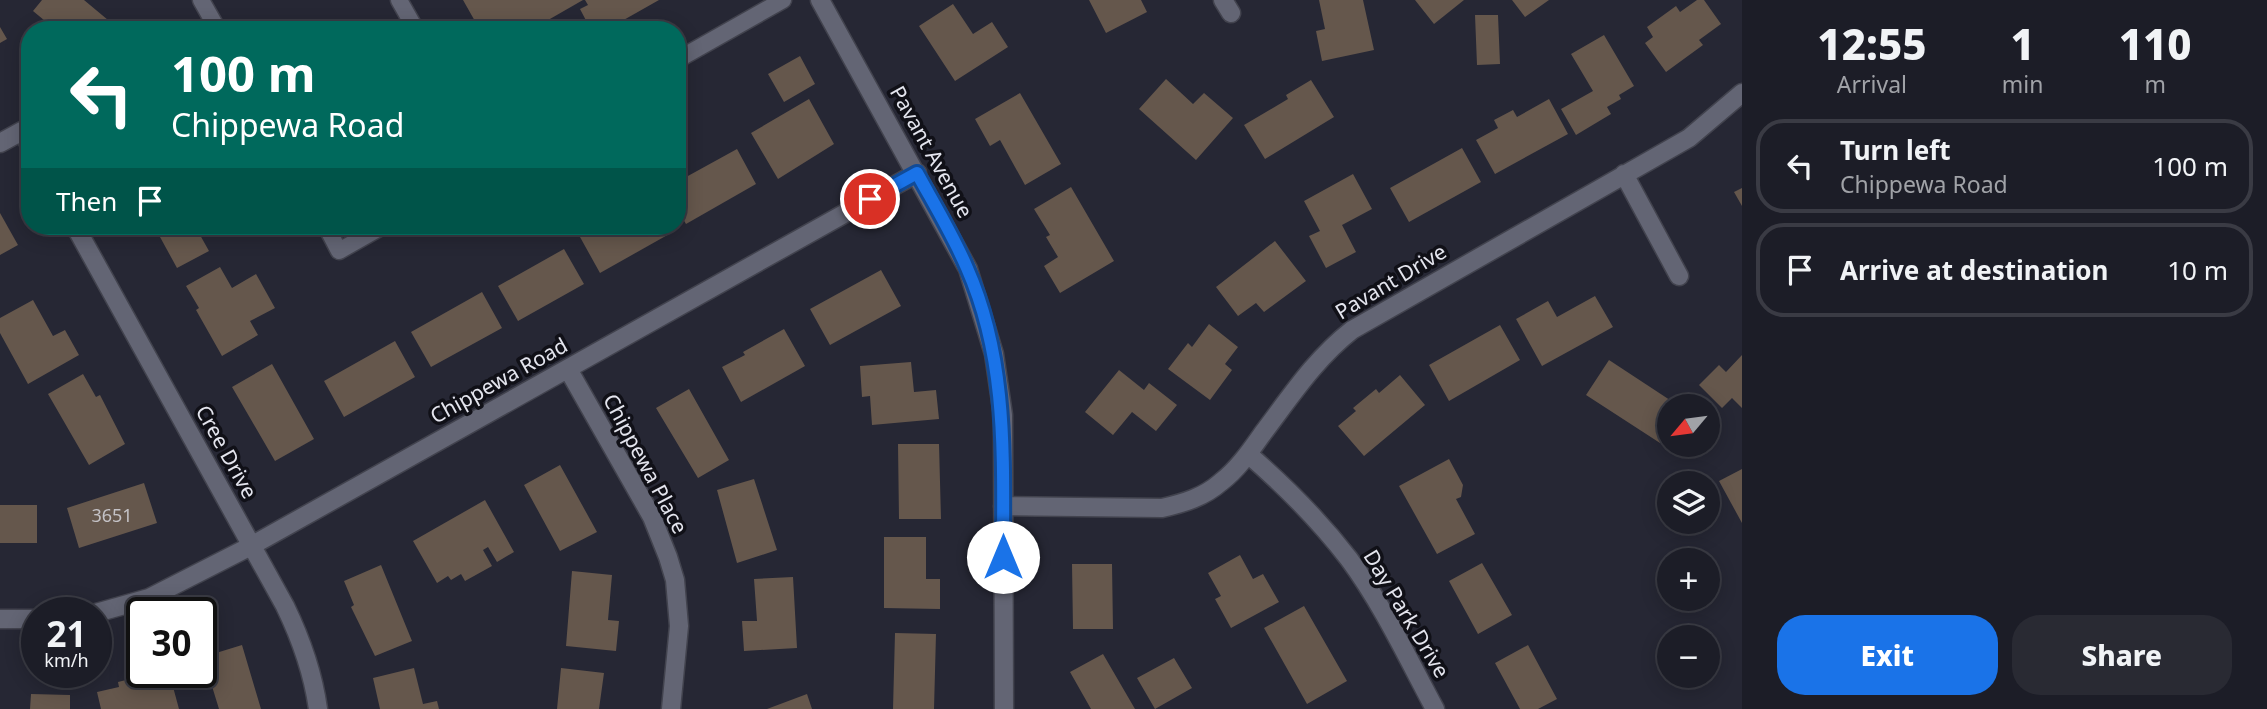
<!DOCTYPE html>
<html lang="en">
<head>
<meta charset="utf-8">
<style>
	body { margin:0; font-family:"Noto Sans",sans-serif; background:#292a33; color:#f1f3f6; height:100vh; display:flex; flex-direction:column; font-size:26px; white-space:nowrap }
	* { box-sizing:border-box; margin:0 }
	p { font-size:23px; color:#a0a2a7 }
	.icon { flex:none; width:38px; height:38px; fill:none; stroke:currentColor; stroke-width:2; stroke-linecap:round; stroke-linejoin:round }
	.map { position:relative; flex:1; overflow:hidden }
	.sheet { display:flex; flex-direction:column; background:#1c1d27; width:525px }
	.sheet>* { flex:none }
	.guide { position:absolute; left:21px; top:21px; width:665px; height:214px; border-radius:28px; box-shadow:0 4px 18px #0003,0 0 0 2px #3a3b44; background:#00695c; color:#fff; overflow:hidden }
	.needle { width:46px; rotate:241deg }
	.fabs { position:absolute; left:1657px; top:394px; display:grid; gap:14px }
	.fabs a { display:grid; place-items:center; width:63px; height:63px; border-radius:50%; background:#1c1d27; box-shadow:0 4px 18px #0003,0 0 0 2px #3a3b44; font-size:35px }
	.speed { position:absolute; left:21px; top:597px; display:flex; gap:14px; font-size:35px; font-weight:700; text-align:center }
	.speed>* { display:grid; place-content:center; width:91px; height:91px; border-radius:50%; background:#1c1d27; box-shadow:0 4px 18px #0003,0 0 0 2px #3a3b44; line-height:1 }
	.speed small { font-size:18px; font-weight:400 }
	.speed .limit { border:4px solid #111; border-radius:10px; background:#fff; color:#111 }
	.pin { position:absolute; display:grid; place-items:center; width:60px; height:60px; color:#fff; margin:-30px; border:4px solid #fff; border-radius:50%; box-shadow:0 2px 7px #0007 }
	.me { position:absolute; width:77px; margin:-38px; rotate:0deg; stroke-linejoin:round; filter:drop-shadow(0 0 5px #0008) }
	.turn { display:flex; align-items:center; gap:24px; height:147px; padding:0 35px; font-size:32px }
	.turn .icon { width:91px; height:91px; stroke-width:2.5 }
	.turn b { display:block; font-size:49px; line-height:60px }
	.then { display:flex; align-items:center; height:66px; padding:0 35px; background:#0003; gap:14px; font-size:26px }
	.eta { display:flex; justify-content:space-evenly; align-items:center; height:119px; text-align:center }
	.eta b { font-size:42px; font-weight:800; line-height:49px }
	.primary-button { display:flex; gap:14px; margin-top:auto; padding:14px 35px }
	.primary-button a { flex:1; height:80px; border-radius:28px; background:#1a73e8; color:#fff; font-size:28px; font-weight:800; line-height:80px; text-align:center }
	.primary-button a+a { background:#292a33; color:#f1f3f6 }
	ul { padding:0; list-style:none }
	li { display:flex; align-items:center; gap:21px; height:94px; margin:0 14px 10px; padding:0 21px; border:4px solid #3a3b44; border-radius:28px }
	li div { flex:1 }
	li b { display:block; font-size:26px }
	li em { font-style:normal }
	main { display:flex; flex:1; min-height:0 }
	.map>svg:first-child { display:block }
	.building { fill:#65574c }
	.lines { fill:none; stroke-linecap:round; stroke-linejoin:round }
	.service-casing { stroke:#42434e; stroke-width:19 }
	.minor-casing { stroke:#42434e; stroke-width:21 }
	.service { stroke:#636574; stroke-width:16 }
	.minor { stroke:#636574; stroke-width:18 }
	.route-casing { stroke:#114b97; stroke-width:18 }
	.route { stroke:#1a73e8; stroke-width:12 }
	.labels { text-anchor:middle; stroke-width:7; stroke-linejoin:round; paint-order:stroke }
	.number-label { font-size:18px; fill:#c4c2c6 }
	.street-label { font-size:21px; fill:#e4e5ee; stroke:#101017 }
</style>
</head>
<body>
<main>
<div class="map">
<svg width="1742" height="709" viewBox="0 0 1742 709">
	<rect width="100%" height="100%" fill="#262734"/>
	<path class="building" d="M42,0H84L120,30H56L33,11Z
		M463,0H583L536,27L537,30H480Z
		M585,0H659L606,30H591L580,9L588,5Z
		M1089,0H1141L1147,12L1106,33Z
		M1319,0H1363L1374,50L1322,61L1316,31L1325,29Z
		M1415,0H1464L1434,24Z
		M1512,0H1549L1525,17Z
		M1697,0H1704L1721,24L1699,40L1703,45L1666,72L1645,43L1653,37L1647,27L1676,6L1680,12Z
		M953,4L973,34L992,22L1008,47L955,81L919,26Z
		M1475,15H1498L1500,64L1477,65Z
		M0,27L7,39L0,43Z
		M1604,35L1634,86L1619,95L1621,99L1607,107L1611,114L1576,135L1561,109L1593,91L1571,54Z
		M800,56L815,84L784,102L768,74Z
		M1166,79L1193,104L1204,93L1233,118L1196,160L1139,109Z
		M1311,80L1334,117L1265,159L1244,125L1288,99L1286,95Z
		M1020,93L1061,164L1025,185L1000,140L990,146L975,119Z
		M809,99L834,144L778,179L751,133Z
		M1549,99L1568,134L1495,174L1476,140L1498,128L1494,120L1513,110L1517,117Z
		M1462,148L1481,182L1409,222L1390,188Z
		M737,149L756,184L686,224L677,209V182Z
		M1353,174L1372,209L1342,225L1356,252L1326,268L1309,236L1320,231L1304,201Z
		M1071,187L1114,261L1060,293L1044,266L1058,257L1046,237L1050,235L1034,209Z
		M1742,188V206L1734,192Z
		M0,213L18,245L0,255Z
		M154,226H195L209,251L177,268Z
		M600,226H666L671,233L600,273L580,237Z
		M1275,241L1306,281L1264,312L1256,303L1238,316L1216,287Z
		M564,249L584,284L518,321L498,286Z
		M220,267L232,288L256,274L275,308L250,321L258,335L222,356L196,310L199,308L186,286Z
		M881,270L901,306L830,345L810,309Z
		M482,292L502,328L431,367L411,332Z
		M1595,296L1613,327L1542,366L1516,319L1548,301L1557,317Z
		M33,300L53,336L65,330L79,355L28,384L0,333V318Z
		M1209,324L1238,347L1225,364L1232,370L1210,400L1168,369L1188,343L1192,347Z
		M1500,325L1520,360L1449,401L1429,365Z
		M784,329L805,366L741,402L722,367L745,355L743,352Z
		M395,341L415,377L344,417L324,381Z
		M1742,355V408L1732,398L1722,408L1699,385L1719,365L1726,372Z
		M1609,360L1679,406H1670V428L1660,443L1586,395Z
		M911,362L914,392L936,390L939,419L872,425L870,396L862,397L860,366Z
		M272,364L314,439L275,461L232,387Z
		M1119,370L1144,390L1149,383L1177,405L1156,431L1132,412L1113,435L1085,412Z
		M83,374L96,397L100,395L125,444L89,465L48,394Z
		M1400,375L1425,405L1364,456L1338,426L1356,411L1353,408L1376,389L1379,393Z
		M689,389L729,460L698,478L656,408Z
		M898,444H939L941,519H899Z
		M1449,459L1463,485L1461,497L1456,499L1475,534L1437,554L1399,486Z
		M560,465L597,532L560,551L524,485Z
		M1742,469V523L1719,481Z
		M754,479L777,550L737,563L717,490Z
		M144,483L157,523L79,548L67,508Z
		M485,500L514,552L497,562L488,547L483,550L492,566L465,581L461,574L451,580L448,576L437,583L413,541Z
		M0,505H37V543H0Z
		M884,537H926V579H940V609L884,608Z
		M1240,555L1253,579L1263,574L1279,602L1231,628L1215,599L1221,596L1208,573Z
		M1482,563L1512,615L1478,634L1449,581Z
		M1072,564H1112L1113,629H1073Z
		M381,565L412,641L375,656L351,607L354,605L344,581Z
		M572,571L612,575L608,620L619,621L616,651L566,646Z
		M793,577L797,648L744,651L742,621H757L754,579Z
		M1304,606L1347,681L1307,704L1264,628Z
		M895,633L936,634L934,709H893Z
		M242,645L261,709H219L203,657Z
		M1528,645L1557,699L1538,709H1520L1495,663Z
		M1103,654L1135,709H1091L1070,672Z
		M1174,658L1192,688L1155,709L1137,678Z
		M414,668L423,704L437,701L439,709H380L373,678Z
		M561,668L604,673L599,709H557Z
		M142,672H169L179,709H101L97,692L119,687L118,682L138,677L137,673Z
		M31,694L70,695V709H30Z
		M807,694L812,709H767Z"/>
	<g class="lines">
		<defs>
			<path id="service" d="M201,0L218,30
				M399,0L416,30
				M677,60L783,0
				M326,226L339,251L383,226"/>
			<path id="minor" d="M820,0L968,269L994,354L1003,415L1004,709
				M1223,0L1231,13
				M0,143L22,131L30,145
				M1624,174L1679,276
				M75,226L285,606C301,639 313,673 318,709
				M568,369L652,517L668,557L675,580L679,626L671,709
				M1248,454C1285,486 1319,520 1349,559C1383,605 1408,659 1435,709
				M1003,506L1162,508C1184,503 1204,497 1221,482C1238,469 1251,450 1263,433C1291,396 1315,359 1352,330L1689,138L1742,93
				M96,613L149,598L251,546L917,173
				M0,619H37"/>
		</defs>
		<use href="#service" class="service-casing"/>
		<use href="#minor" class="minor-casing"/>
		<use href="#service" class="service"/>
		<use href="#minor" class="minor"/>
	</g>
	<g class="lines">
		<defs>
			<path id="route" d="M870,199L917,173C934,204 953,235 967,268C1008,360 1003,459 1003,557"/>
		</defs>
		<use href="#route" class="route-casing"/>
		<use href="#route" class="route"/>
	</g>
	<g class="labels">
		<g class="number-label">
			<text x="112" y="522">3651</text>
		</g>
		<g class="street-label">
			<text transform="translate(931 152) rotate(61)" y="7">Pavant Avenue</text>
			<text transform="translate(1391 282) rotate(-31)" y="7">Pavant Drive</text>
			<text transform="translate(499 381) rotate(-29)" y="7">Chippewa Road</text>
			<text transform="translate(226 452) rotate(61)" y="7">Cree Drive</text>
			<text transform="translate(645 464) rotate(62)" y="7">Chippewa Place</text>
			<text transform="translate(1406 614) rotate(59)" y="7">Day Park Drive</text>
		</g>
	</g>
</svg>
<div class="fabs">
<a><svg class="needle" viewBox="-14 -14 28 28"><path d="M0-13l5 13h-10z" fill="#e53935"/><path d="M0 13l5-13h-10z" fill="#a0a2a7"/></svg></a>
<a><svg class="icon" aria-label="layers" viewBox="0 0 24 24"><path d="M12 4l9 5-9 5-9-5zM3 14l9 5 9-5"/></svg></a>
<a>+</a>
<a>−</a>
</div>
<div class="speed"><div>21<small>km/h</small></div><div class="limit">30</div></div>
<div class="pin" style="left:870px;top:199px;background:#d93025"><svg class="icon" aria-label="arrive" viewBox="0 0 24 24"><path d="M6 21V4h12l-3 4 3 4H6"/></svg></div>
<svg class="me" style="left:1003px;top:557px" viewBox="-20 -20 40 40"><circle r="19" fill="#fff"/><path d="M0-13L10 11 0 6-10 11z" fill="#1a73e8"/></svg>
<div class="guide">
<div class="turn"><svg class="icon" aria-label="left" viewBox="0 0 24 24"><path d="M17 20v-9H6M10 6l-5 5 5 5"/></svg><div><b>100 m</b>Chippewa Road</div></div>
<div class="then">Then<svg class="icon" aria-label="arrive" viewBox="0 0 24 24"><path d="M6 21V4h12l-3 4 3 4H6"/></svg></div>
</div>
</div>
<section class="sheet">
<div class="eta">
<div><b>12:55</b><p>Arrival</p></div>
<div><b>1</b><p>min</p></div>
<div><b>110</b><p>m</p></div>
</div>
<ul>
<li><svg class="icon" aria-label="left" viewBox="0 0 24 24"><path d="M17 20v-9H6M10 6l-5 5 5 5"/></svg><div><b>Turn left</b><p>Chippewa Road</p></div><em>100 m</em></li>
<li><svg class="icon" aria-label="arrive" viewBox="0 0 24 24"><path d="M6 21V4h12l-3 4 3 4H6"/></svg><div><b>Arrive at destination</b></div><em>10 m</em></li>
</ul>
<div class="primary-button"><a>Exit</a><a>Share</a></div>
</section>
</main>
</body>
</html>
